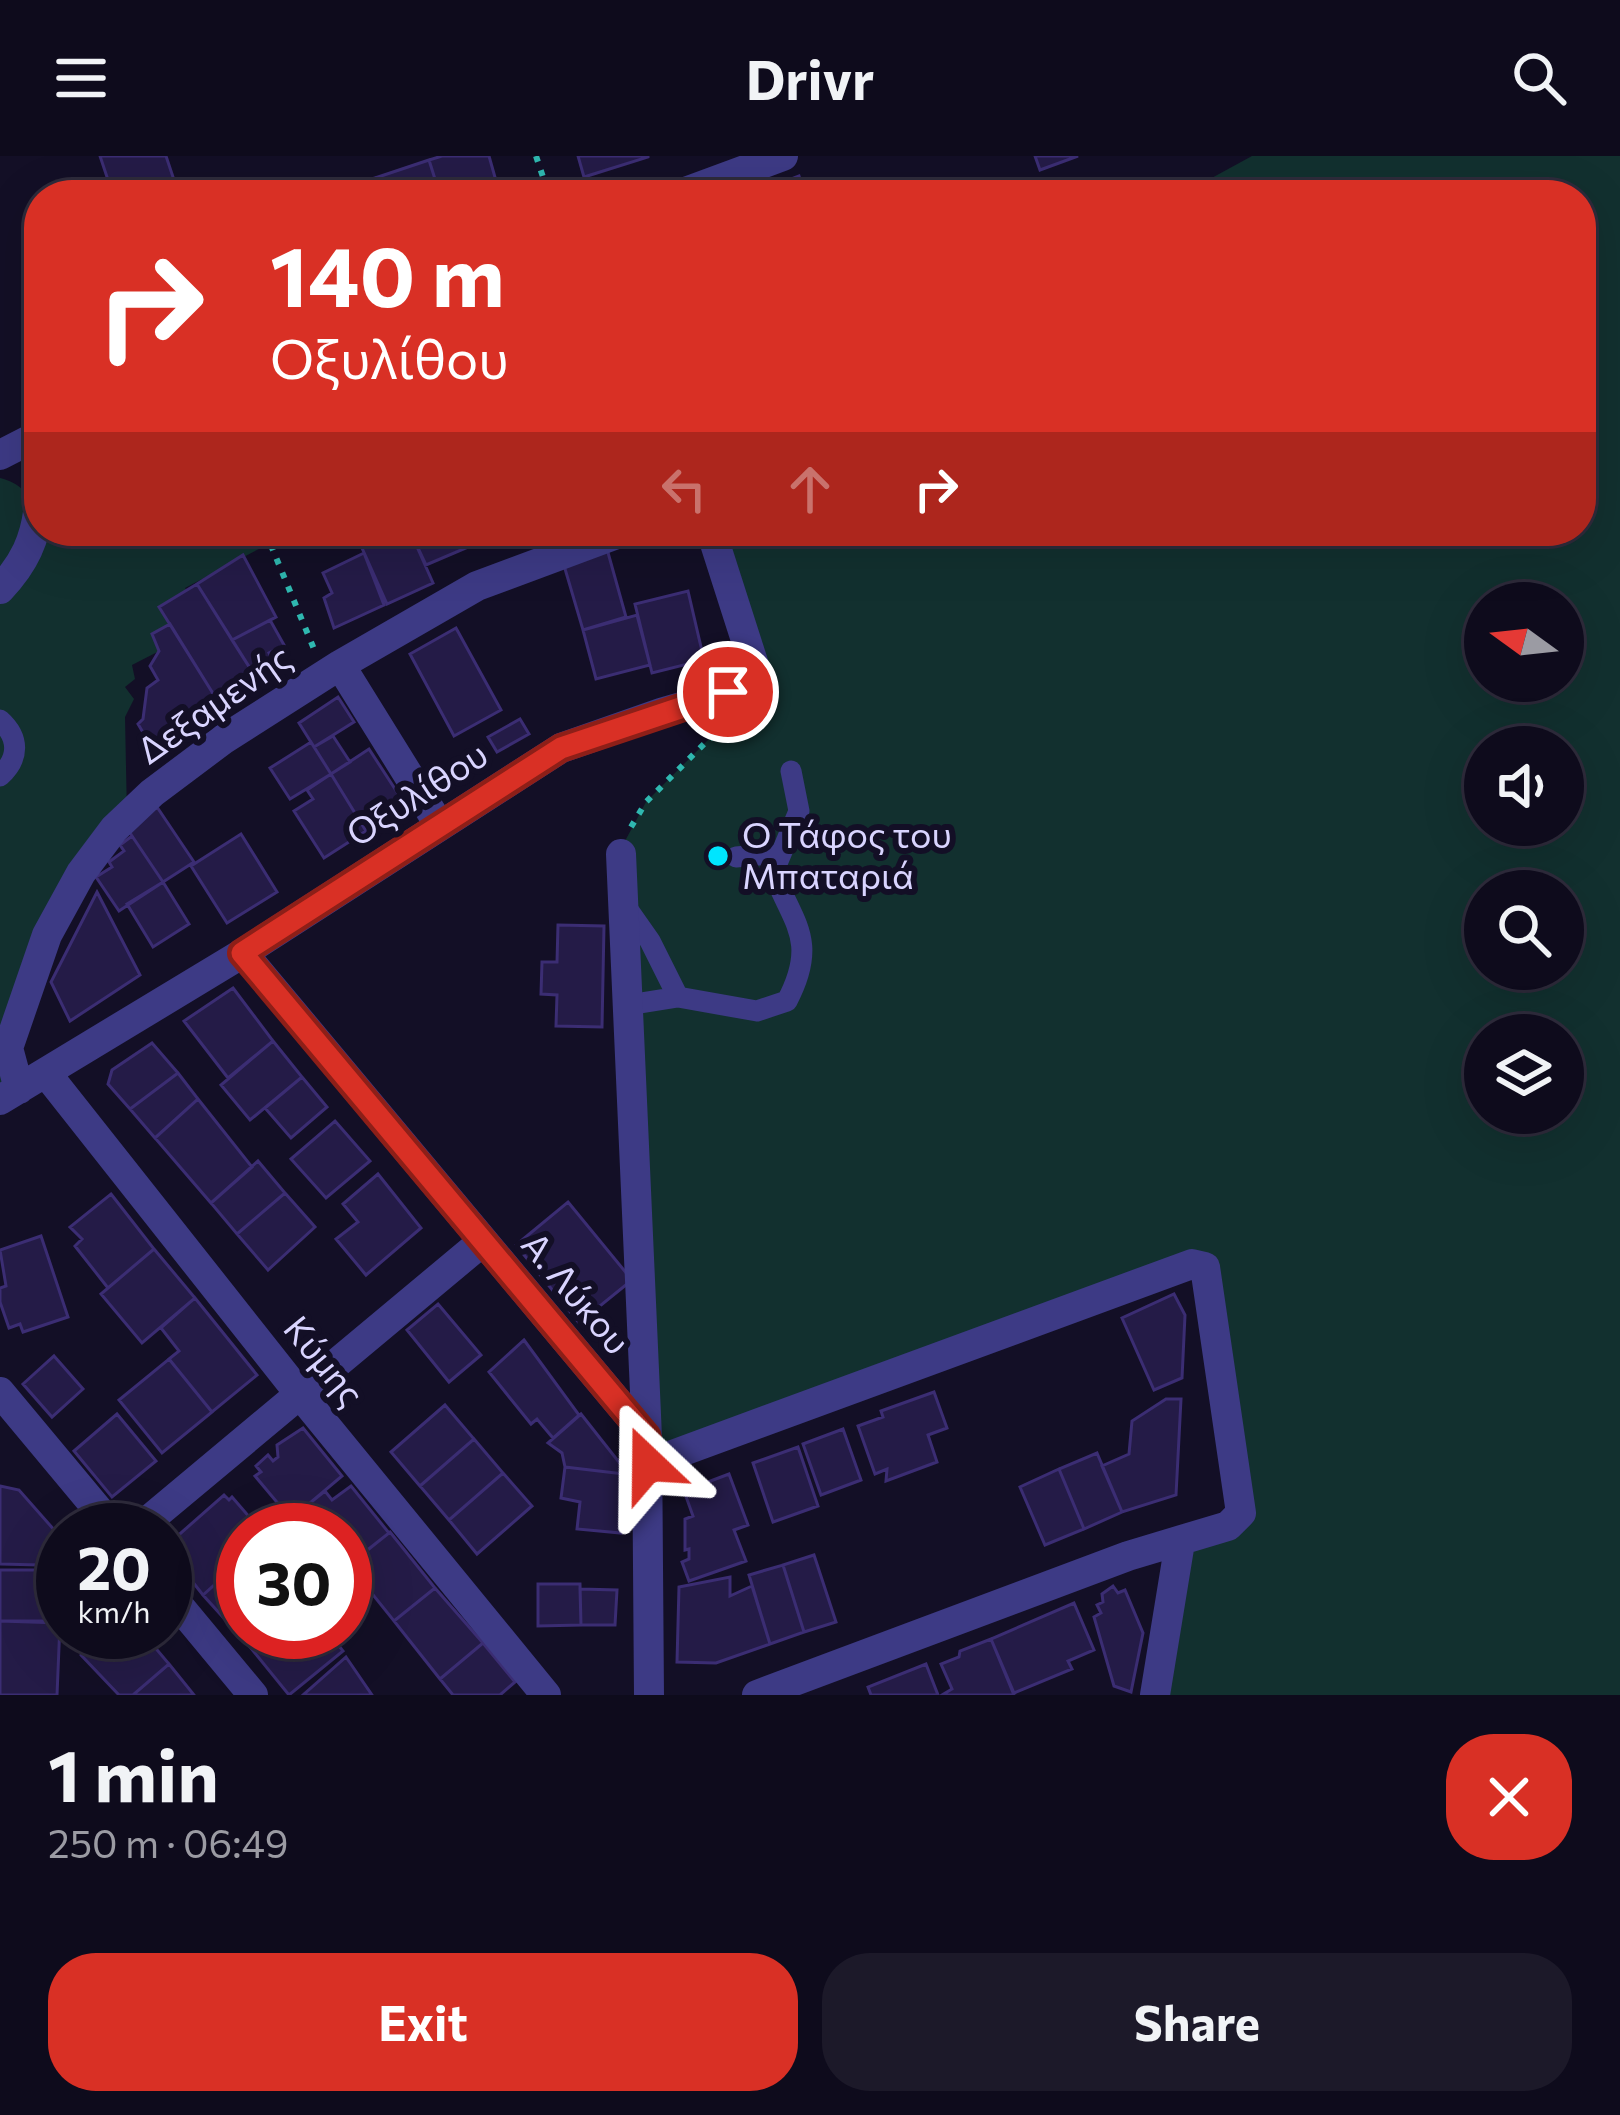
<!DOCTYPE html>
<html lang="en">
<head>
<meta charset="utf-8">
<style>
	body { margin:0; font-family:Commissioner,sans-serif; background:#1c1929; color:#f1f3f6; height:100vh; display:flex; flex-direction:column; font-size:45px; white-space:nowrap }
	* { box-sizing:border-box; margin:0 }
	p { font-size:39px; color:#9b9ba3 }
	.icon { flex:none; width:66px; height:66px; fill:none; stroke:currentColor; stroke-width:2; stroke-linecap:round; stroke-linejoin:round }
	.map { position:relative; height:1539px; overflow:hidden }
	.drawer { display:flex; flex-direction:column; background:#0e0b1c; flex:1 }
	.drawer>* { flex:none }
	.banner { position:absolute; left:24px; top:24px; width:1572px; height:366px; border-radius:48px; box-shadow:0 12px 48px #0002,0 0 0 3px #2e2b3b; background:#d93025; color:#fff; overflow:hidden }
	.needle { width:78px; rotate:285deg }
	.buttons { position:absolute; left:1464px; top:426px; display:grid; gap:24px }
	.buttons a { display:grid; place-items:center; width:120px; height:120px; border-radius:50%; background:#0e0b1c; box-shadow:0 12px 48px #0002,0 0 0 3px #2e2b3b; font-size:60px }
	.speed { position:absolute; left:36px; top:1347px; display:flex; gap:24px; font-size:60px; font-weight:700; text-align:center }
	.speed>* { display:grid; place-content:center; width:156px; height:156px; border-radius:50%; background:#0e0b1c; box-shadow:0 12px 48px #0002,0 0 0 3px #2e2b3b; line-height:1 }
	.speed small { font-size:30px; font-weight:400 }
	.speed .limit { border:18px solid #d22; background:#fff; color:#111 }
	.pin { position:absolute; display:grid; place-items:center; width:102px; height:102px; color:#fff; margin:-51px; border:6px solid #fff; border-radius:50%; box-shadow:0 3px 12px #0007 }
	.me { position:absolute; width:132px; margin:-66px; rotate:337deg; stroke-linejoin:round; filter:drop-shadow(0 0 9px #0008) }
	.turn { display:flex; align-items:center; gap:42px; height:252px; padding:0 48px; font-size:54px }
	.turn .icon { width:156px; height:156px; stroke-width:2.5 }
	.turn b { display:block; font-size:84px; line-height:102px }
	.lanes { display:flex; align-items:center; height:114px; padding:0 48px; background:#0003; justify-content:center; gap:60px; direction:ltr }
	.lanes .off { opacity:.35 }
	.round { display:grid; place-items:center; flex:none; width:126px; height:126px; border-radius:48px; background:#1c1929 }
	.overview { display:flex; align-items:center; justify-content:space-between; height:204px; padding:0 48px }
	h1 { font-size:72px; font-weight:700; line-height:90px }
	.action { display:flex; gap:24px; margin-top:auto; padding:24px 48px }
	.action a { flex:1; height:138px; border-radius:48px; background:#d93025; color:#fff; font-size:48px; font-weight:700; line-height:138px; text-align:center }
	.action a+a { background:#1c1929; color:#f1f3f6 }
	header { display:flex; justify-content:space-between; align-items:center; height:156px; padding:0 48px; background:#0e0b1c; font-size:54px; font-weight:700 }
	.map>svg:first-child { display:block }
	.green { fill:#12302f; fill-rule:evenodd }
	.building { fill:#241b47; stroke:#3b2d73; stroke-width:3 }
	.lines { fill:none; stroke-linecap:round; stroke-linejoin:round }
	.path { stroke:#2fb8b0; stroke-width:6; stroke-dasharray:6 9; stroke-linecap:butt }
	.pedestrian { stroke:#3d3a85; stroke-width:21 }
	.minor { stroke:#3d3a85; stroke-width:30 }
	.route-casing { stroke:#8d1f18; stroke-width:30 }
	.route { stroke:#d93025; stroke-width:21 }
	.poi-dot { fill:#00e5ff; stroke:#130f26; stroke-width:4.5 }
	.labels { text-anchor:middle; stroke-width:12; stroke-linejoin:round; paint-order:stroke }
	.street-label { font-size:36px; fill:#d9d4ff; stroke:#130f26 }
	.poi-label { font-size:36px; fill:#d9d4ff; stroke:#130f26; text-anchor:start }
</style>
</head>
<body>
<header><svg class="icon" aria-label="menu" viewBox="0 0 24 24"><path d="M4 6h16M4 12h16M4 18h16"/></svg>Drivr<svg class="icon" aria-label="search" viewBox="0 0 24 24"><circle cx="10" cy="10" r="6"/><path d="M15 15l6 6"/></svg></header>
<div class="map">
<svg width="1620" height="1539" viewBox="0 0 1620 1539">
	<rect width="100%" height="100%" fill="#130f26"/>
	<path class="green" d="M1252,0H1620V1539H1155L1180,1386L1228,1370L1204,1111L648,1308L625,685L646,646L710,582L738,575L728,536L760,527L711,375H1581V39H1158L1208,24ZM1485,447H1563V525H1485ZM1485,591H1563V669H1485ZM1485,735H1563V813H1485ZM1485,879H1563V957H1485Z
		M0,322C29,329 34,348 39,375H265L270,387L185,432L203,457L169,490L132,509L135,523L125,531L134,543L125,561L127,660L70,736L0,944Z"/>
	<path class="building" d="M100,0H166L179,39H113Z
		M442,0H489L500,39H440L429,4Z
		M578,0H648V1L584,21Z
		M1035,0H1078L1040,14Z
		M429,4L440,39H381L375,22Z
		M799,20L805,39H761L760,35Z
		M375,22L380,39H323Z
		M376,375H410L433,427L387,448L358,383Z
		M410,375H459L466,392L426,409Z
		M607,393L626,461L583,474L563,406Z
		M364,397L384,449L334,472L324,442L332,437L323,417Z
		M243,399L276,461L232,484L197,428Z
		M197,428L260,528L222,552L159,451Z
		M688,435L704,504L652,517L635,448Z
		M637,459L650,509L596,523L583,474Z
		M270,464L284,489L269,497L278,515L260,528L232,484Z
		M170,468L222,552L154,595L138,568L143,563L147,532L158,524L150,510L159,495L152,478Z
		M456,472L501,554L454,580L410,498Z
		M338,541L354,566L314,591L299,567Z
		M520,563L529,578L497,596L488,581Z
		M333,580L350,606L331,618L314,591Z
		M311,586L331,618L290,643L270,612Z
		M369,593L408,653L366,675L331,618Z
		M331,618L366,675L324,702L294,655L313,643L307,634Z
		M157,651L194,706L163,726L126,671Z
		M241,678L277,736L227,767L191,710Z
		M132,680L163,726L119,755L96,721L112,711L109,706L124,695L120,689Z
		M163,726L189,768L153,791L127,748Z
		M97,736L140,819L70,865L51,826Z
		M558,769L604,770L602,871L556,870L557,839L541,838L542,806H557Z
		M233,832L273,885L228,922L184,865Z
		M273,885L302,921L250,964L221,929Z
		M152,887L178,917L130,953L108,928L112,914Z
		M178,917L198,943L155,982L130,953Z
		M302,921L327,951L291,982L265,952Z
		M198,943L252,1011L211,1047L155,982Z
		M335,965L370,1005L326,1042L291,1003Z
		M258,1005L285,1037L237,1078L211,1047Z
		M378,1018L421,1072L366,1119L336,1083L358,1066L343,1048Z
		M285,1037L315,1071L268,1114L237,1078Z
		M111,1038L154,1093L108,1132L75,1090L82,1083L70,1071Z
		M568,1046L632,1124L579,1167L516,1089Z
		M41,1080L68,1161L23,1176L20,1168L9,1172L0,1146V1132L6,1130L0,1094Z
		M154,1093L195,1142L142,1187L101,1138Z
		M1174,1138L1185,1159L1182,1222L1154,1234L1122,1162Z
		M195,1142L257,1219L212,1256L169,1203L179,1195L161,1172Z
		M438,1148L481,1199L449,1226L407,1174Z
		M524,1184L579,1259L553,1282L537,1263L531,1268L489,1216Z
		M54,1200L83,1233L52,1261L23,1228Z
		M169,1203L212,1256L162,1297L119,1244Z
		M934,1236L947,1272L928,1279L937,1306L886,1325L887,1313L875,1318L858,1270L883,1261L881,1255Z
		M1166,1243H1181L1176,1339L1122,1356L1102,1310L1129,1298L1132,1265Z
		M445,1249L474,1283L420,1330L391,1296Z
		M117,1258L156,1305L112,1341L74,1295Z
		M581,1258L622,1310L624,1318L565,1311L562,1297L548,1287Z
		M303,1272L342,1320L291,1363L255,1320L261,1316L256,1310L268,1299L273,1305L278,1301L277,1289Z
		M843,1273L861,1324L821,1339L803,1288Z
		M474,1283L503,1317L449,1364L420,1330Z
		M798,1291L818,1350L773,1366L753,1307Z
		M1097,1297L1122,1356L1084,1373L1059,1313Z
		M565,1311L624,1318L621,1377L577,1373L580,1346L561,1342Z
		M1059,1313L1084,1373L1045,1389L1020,1331Z
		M503,1317L532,1350L477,1398L449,1364Z
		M729,1318L748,1369L734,1374L746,1405L689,1425L682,1406L689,1403V1393L685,1394V1363L693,1360L684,1335Z
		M0,1330L19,1334L63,1384V1392L40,1409L0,1408Z
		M351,1330L389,1377L356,1403L345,1393V1374H317L305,1351L325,1335L332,1344Z
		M224,1339L229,1344L232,1341L258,1371L243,1374L240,1394L243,1403L203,1439L165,1391Z
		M390,1376L435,1432L394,1465L349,1409Z
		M814,1399L836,1466L804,1476L783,1409Z
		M243,1403V1476H266L250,1491L203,1439Z
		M783,1409L804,1476L770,1488L749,1419Z
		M0,1414H49V1465H0Z
		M730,1421V1440L752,1430L770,1488L716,1507L677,1506L679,1431Z
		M538,1428H580L581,1469L538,1470Z
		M1113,1430L1118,1437L1125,1434L1143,1477L1131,1536L1114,1530L1094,1461L1101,1457L1097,1449L1103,1446L1102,1438Z
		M435,1432L483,1487L440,1523L394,1465Z
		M580,1433L617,1434L615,1469H581Z
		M1074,1447L1094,1494L1068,1505L1072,1513L1014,1537L991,1483Z
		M0,1465L60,1467L57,1539H0Z
		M97,1476H142L169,1508L133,1539H119L81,1499L83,1490Z
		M267,1476H328L343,1495L289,1539L250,1491Z
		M991,1483L1014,1539H942L952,1533L941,1508L959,1501L960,1495Z
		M483,1487L515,1526L500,1539H453L440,1523Z
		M346,1501L372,1539H303Z
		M169,1508L194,1539H133Z
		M926,1508L938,1539H871L868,1531Z"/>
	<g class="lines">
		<path class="path" d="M536,0L549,39
			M265,375L314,493
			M631,671L646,646L710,582L738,575L735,563"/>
		<path class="pedestrian" d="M0,564C19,581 20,602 0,620
			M773,717L799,655L791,615
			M624,748L650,785L678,841
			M628,849L678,841L757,855L787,845C824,775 782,761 769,698L736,701"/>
		<path class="minor" d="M677,39L783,0
			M0,299L39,279
			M0,433C24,408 36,383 39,348
			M340,509L440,670
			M621,698L647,1281
			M243,797L647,1281L649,1539
			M46,917L299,1237L546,1539
			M19,933L8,892L47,779L81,717L114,673L152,637L224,583L340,509L477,430L625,375
			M0,944L243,797L561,592L661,557L760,528L711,375
			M0,1236L115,1374
			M648,1308L1192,1108L1205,1111L1241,1357L1228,1370L1128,1400L757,1539
			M137,1374L482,1086
			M165,1433L253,1539
			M1155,1539L1180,1386"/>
	</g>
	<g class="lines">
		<defs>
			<path id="route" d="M648,1308L647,1281L242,797L561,592L728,536"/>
		</defs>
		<use href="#route" class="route-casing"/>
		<use href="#route" class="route"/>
	</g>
	<circle class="poi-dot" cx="718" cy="700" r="12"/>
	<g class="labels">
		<g class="street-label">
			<text transform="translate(214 548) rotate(-35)" y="13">Δεξαμενής</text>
			<text transform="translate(417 638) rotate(-33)" y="13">Οξυλίθου</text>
			<text transform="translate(576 1137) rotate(50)" y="13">Α. Λύκου</text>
			<text transform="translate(324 1205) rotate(51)" y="13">Κύμης</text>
		</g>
		<g class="poi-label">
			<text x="742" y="692">Ο Τάφος του<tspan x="742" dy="41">Μπαταριά</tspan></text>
		</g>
	</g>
</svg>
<div class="buttons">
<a><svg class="needle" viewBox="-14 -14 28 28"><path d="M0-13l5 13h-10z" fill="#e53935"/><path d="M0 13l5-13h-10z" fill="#9b9ba3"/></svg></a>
<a><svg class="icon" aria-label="sound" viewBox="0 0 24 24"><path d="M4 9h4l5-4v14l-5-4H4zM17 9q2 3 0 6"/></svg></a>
<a><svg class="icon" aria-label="search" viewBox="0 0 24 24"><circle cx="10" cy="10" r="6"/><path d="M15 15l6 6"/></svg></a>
<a><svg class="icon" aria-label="layers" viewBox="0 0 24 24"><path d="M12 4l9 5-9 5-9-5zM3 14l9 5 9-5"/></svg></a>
</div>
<div class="speed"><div>20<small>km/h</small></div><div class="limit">30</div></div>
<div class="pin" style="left:728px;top:536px;background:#d93025"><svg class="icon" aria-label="arrive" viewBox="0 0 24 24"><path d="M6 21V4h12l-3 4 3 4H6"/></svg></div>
<svg class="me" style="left:648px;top:1308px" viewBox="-20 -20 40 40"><path d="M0-17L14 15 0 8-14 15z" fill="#d93025" stroke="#fff" stroke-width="4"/></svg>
<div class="banner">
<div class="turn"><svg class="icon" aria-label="right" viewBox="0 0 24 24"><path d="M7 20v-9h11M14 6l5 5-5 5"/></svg><div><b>140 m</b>Οξυλίθου</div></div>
<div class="lanes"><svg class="icon off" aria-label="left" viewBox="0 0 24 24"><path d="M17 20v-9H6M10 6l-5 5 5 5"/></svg><svg class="icon off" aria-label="ahead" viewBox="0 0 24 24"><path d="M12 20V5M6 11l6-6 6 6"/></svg><svg class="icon" aria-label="right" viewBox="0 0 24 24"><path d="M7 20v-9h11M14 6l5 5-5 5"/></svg></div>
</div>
</div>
<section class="drawer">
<div class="overview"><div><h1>1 min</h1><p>250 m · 06:49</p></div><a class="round" style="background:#d93025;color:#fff"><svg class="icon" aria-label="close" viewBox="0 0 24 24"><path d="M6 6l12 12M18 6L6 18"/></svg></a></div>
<div class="action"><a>Exit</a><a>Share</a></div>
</section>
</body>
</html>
